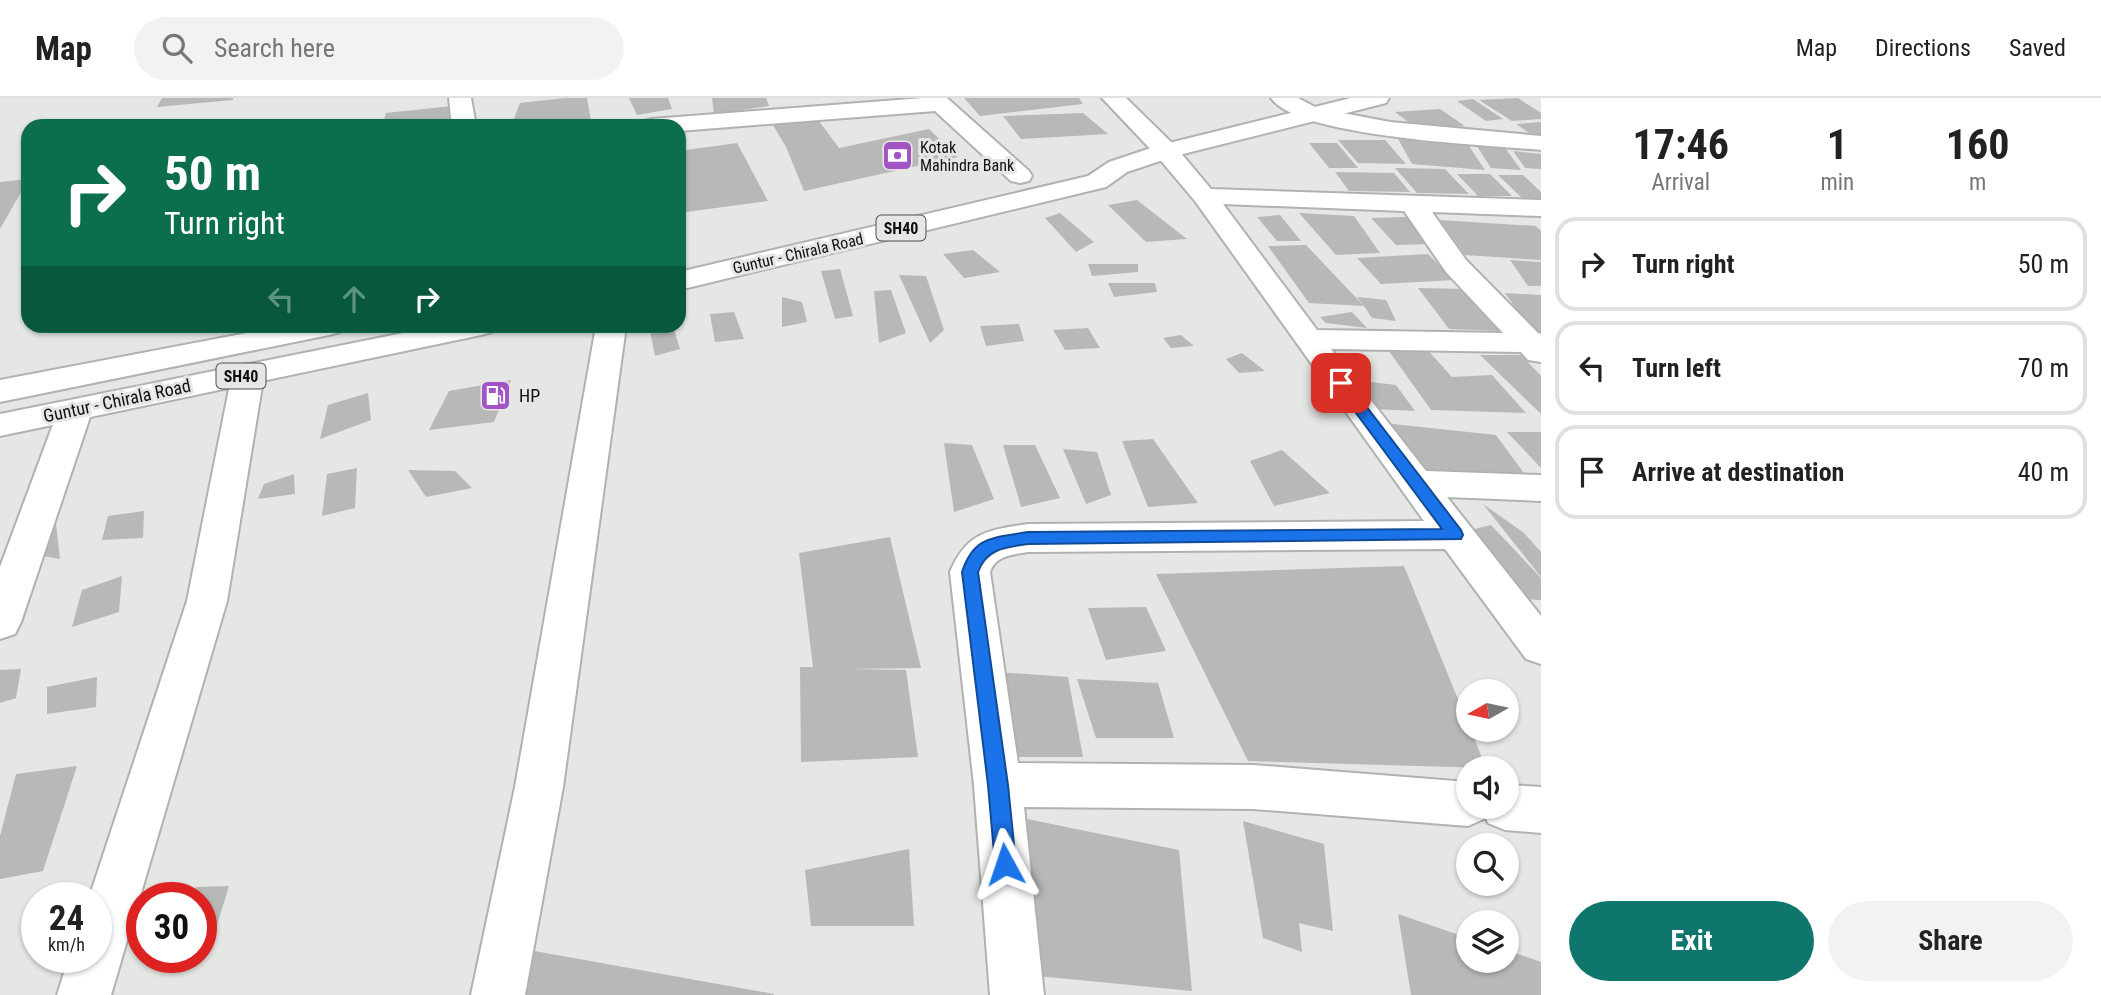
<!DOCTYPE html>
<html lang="en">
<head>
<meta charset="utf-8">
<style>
	body { margin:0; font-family:"Roboto Condensed",sans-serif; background:#f2f2f2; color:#222; height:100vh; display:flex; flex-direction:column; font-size:26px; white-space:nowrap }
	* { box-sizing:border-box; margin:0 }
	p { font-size:23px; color:#767676 }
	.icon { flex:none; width:38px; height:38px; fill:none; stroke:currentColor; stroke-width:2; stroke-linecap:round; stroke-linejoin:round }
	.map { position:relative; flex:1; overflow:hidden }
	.side { display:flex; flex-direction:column; background:#fff; width:560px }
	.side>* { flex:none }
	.guide { position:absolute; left:21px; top:21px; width:665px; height:214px; border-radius:21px; box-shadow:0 2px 5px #0004; background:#0b6e4f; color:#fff; overflow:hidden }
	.needle { width:46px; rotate:261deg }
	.tools { position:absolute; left:1456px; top:581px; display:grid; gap:14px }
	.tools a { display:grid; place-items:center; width:63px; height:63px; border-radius:50%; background:#fff; box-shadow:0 2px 5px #0004; font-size:35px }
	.speed { position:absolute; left:21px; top:784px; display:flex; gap:14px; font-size:35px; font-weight:700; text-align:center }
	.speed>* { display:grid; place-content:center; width:91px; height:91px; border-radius:50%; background:#fff; box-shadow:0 2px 5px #0004; line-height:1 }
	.speed small { font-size:18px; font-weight:400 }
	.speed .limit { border:10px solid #d22; background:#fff; color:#111 }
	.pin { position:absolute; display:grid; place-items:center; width:60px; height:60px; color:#fff; margin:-30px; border-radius:14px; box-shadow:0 4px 10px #0006 }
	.me { position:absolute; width:77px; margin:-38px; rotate:355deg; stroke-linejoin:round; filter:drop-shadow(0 0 5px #0008) }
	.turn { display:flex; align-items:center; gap:24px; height:147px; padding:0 28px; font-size:32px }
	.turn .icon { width:91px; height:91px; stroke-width:2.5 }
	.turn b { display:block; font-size:49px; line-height:60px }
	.lanes { display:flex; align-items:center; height:66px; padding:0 28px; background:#0003; justify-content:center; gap:35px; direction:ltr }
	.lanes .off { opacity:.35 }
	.eta { display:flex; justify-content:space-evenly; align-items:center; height:119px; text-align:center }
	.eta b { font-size:42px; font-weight:700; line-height:49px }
	.primary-button { display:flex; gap:14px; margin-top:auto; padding:14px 28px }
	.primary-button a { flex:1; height:80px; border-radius:42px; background:#0f766e; color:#fff; font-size:28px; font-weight:700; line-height:80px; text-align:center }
	.primary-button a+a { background:#f2f2f2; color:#222 }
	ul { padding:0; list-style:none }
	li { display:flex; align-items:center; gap:21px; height:94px; margin:0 14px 10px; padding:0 14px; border:4px solid #e0e0e0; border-radius:21px }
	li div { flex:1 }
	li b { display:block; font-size:26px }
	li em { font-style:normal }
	header { display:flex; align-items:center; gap:42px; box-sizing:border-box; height:98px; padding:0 35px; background:#fff; border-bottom:2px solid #e0e0e0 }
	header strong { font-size:33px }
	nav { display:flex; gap:38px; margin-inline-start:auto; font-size:24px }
	.search { width:490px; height:63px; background:#f2f2f2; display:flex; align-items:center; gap:18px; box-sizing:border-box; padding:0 24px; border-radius:38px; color:#767676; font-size:26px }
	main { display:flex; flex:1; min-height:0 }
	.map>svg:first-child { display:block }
	.building { fill:#b7b9b6 }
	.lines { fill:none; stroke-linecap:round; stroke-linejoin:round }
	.minor-casing { stroke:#b0b2b0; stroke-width:4 }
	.primary-casing { stroke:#b0b2b0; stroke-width:4 }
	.minor { fill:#fff; fill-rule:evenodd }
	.primary { fill:#fff; fill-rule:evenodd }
	.route { fill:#1a73e8; stroke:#114b97; stroke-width:2 }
	.labels { text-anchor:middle; stroke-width:6; stroke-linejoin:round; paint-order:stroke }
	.far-poi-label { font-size:16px; fill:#0f100f; stroke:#e5e7e4; text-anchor:start }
	.shield { fill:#e5e7e4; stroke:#4f504f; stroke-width:2 }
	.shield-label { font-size:16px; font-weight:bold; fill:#0f100f }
	.far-street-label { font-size:16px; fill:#0f100f; stroke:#e5e7e4 }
	.poi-label { font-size:18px; fill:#0f100f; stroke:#e5e7e4; text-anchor:start }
	.street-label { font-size:18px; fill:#0f100f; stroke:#e5e7e4 }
</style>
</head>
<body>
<header>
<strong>Map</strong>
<div class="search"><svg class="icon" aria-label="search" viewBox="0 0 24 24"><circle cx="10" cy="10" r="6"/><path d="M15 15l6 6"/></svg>Search here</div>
<nav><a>Map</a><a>Directions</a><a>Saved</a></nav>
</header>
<main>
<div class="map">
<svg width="1541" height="897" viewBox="0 0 1541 897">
	<rect width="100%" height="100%" fill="#e5e7e4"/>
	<path class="building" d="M162,0H233V2L157,9Z
		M565,0H587L591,23L511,28L520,5Z
		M629,0H668L672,11L637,17Z
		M712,0H766L769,8L714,16Z
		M964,0H1079L1083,6L980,18Z
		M1518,0L1541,15V21L1512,23L1479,2Z
		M1473,1L1503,21L1486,23L1457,3Z
		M461,7L448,28H382L386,15Z
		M1440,11L1465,28L1419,32L1395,14Z
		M1083,15L1108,36L1021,41L1003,18Z
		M816,19L839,50L929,31L958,59L804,93L786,49L771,24Z
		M1541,24V43L1516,26Z
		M1397,39L1467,45L1485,72L1412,66Z
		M1338,42H1385L1406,66L1358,65Z
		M737,45L768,103L679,115V53Z
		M1309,45H1337L1358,70H1329Z
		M1475,45L1503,47L1521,72L1491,70Z
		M1513,53L1541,56V71L1525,70Z
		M1395,70L1445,71L1469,96L1417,95Z
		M1335,74L1394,75L1410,94L1349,93Z
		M1457,76H1490L1512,98H1478Z
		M1498,77H1523L1541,94V102L1523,101Z
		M28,81V82L0,131V84Z
		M1137,102L1187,141L1146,144L1108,107Z
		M1060,115L1094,144L1076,154L1045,120Z
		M1299,115L1354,118L1380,155L1336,157Z
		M1280,117L1301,143H1277L1257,119Z
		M1406,119L1432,146L1396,147L1371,120Z
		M1440,122L1536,128L1541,133V162L1465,157Z
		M1306,147L1364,208L1357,199L1386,202L1396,223L1372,220L1364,208L1309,205L1268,148Z
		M973,152L1000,174L964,180L943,156Z
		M1428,156L1454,182L1381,186L1357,160Z
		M1510,162L1541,164V188H1528Z
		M1088,166H1138V174L1092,178Z
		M840,171L853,218L835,221L821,173Z
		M899,177L926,178L944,232L930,245Z
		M1108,185H1155L1157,194L1114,199Z
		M1418,190L1468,191L1502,233L1449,231Z
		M891,192L906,235L879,245L874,193Z
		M1505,195L1541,197V237H1535Z
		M782,199L802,204L807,224L782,229Z
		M734,214L744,241L715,244L710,216Z
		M1352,214L1367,230L1326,225L1320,219Z
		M1019,226L1024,243L986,248L980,228Z
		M649,228H673L680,251L655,258Z
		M1088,230L1100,250L1065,252L1053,232Z
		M1181,237L1194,248L1171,250L1163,240Z
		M1423,247L1452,279L1492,277L1526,315L1431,312L1386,249Z
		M1242,255L1265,273L1239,275L1226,261Z
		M1480,257H1521L1541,278V316Z
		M511,282L494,324L429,332L449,293Z
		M1354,282L1396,287L1415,313L1373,311Z
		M368,295L371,322L320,341L328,307Z
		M1384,325L1496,337L1529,382L1421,376Z
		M1507,334H1541V370Z
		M1153,341L1198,405L1148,409L1122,343Z
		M944,345L972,347L994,401L954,414Z
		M1003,347H1035L1060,400L1021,409Z
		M1063,351L1097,354L1111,397L1086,406Z
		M1282,352L1330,395L1274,408L1250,363Z
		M357,370L355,410L322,418L327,376Z
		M408,372L455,373L472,390L426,399Z
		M294,376L295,396L258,401L264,386Z
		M1483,406L1524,435L1541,454V479Z
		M144,413L143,440L102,442L108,418Z
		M56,426L60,461L43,458Z
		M1491,427L1541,480V502L1522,501L1463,434Z
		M890,439L921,570L850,571L906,572L918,659L801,664L800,569H813L799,455Z
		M1404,468L1468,626V632H1471L1486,670L1248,663L1156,476Z
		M122,478L119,514L72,529L82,492Z
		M1146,509L1166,553L1106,562L1088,510Z
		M21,571L16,600L0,605V572Z
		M968,572L1068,579L1083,659H971Z
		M97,579L96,609L47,616V589Z
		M1077,581L1158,585L1174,640H1096Z
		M77,668L43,773L0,781V738L16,676Z
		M1027,721L1179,752L1192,893L1037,878Z
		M1243,723L1324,746L1333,833L1299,825L1302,854L1263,840Z
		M909,751L914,828H811L805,772Z
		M229,788L217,827L201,823V800H191L196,789Z
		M1398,816L1468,840V863H1507V852L1541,864V897H1411Z
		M484,844L774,896V897H469Z"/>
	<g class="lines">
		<defs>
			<path id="minor" d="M449,0H471L476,28H452Z
				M923,0H947L1029,73L1032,78L1029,83L1020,85L1011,83L935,13L679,33V28H640L644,23L652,21Z
				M1102,0H1126L1175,48L1211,91L1541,102V118L1432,114L1466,162L1538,235L1541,236V264L1528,262L1521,254L1331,251L1426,373L1541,377V403L1447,399L1541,518V566L1526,561L1445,451L1028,454C1012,457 996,457 990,474L1018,665L1253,667L1468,684V709H1507V687L1541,689V735L1505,732L1488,725L1486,720L1468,728L1253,711L1024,709L1044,897H990L974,687L950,474C967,434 988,432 1028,426L1424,423L1195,103L1157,58ZM1223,106L1404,113L1446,174L1503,235L1317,232Z
				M1271,0H1298L1317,10L1390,24L1541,38V52C1490,47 1298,40 1271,0Z
				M596,228H626L563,689L525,897H471L515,689Z
				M248,266L259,269L264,276L227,503L111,897H57L69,859H96V800H89L187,503L232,276L237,269Z
				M75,302L87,305L92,313L21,524L15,536L0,541V469L58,313L63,305Z"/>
			<path id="primary" d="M1351,0H1389L1386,5L1175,58L1127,74L1106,89L679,192V174L1088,78L1109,64L1157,48Z
				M284,228H344L340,234L329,237L0,304V282Z
				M438,228H496L492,234L481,237L0,338V316Z"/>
		</defs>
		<use href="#minor" class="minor-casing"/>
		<use href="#primary" class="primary-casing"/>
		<use href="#minor" class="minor"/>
		<use href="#primary" class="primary"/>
	</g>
	<path class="route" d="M1341,281L1346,282L1461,432L1463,437L1461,441L1028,446C1005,449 986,451 978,474L1008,687L1016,766L1013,773L1005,776L998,773L995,766L988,687L962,474C974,438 993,440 1028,434L1442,431L1336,288L1334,285Z"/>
	<defs>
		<symbol id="bank-square" viewBox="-11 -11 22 22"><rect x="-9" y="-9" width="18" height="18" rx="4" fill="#a254c5" stroke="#e5e7e4"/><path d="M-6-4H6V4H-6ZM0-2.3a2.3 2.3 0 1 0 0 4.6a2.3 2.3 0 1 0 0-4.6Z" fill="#fff"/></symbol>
		<symbol id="fuel-square" viewBox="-11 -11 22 22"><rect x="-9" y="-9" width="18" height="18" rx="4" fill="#a254c5" stroke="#e5e7e4"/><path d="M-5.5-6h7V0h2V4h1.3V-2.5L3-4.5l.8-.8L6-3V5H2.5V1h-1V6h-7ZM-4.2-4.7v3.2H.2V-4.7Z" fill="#fff"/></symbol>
	</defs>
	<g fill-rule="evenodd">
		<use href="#bank-square" x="880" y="40" width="35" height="35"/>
		<use href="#fuel-square" x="478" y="280" width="35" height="35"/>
	</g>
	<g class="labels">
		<g class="far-poi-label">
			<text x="920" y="55">Kotak<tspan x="920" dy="18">Mahindra Bank</tspan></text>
		</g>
		<g class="shield">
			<rect x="876.5" y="117.5" width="49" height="25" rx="5"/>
			<rect x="216.5" y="265.5" width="49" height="25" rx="5"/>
		</g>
		<g class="shield-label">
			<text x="901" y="136">SH40</text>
			<text x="241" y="284">SH40</text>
		</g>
		<g class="far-street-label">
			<text transform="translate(798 155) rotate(-13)" y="6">Guntur - Chirala Road</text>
		</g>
		<g class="poi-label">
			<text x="519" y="304">HP</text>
		</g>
		<g class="street-label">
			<text transform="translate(117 303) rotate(-12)" y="6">Guntur - Chirala Road</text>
		</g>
	</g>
</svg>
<div class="tools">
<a><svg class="needle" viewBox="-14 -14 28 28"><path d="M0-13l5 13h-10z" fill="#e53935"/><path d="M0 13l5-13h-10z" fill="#767676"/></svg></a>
<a><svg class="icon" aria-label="sound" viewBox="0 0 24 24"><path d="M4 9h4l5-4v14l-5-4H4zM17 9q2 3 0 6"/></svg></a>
<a><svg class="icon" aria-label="search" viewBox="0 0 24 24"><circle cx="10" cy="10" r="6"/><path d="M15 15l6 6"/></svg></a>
<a><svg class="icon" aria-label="layers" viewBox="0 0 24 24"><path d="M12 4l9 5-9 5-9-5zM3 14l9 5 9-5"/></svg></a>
</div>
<div class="speed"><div>24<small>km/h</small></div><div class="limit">30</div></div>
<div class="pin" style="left:1341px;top:285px;background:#d93025"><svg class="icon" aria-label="arrive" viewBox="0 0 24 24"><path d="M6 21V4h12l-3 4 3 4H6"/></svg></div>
<svg class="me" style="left:1005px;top:766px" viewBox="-20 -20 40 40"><path d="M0-17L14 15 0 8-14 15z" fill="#1a73e8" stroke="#fff" stroke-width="4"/></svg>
<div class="guide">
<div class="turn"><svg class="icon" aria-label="right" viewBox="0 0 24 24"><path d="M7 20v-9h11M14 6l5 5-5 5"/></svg><div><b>50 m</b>Turn right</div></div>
<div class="lanes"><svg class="icon off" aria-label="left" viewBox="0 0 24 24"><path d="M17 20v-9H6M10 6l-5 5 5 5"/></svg><svg class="icon off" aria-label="ahead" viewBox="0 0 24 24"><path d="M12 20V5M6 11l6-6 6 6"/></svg><svg class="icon" aria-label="right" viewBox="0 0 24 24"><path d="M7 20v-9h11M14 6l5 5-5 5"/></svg></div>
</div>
</div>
<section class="side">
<div class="eta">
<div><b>17:46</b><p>Arrival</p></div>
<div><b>1</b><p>min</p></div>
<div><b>160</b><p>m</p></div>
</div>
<ul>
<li><svg class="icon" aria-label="right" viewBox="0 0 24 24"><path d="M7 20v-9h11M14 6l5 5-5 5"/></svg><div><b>Turn right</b></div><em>50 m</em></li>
<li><svg class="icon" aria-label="left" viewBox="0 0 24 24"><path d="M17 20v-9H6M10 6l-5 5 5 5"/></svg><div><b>Turn left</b></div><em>70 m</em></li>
<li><svg class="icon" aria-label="arrive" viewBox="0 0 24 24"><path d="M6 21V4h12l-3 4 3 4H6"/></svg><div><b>Arrive at destination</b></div><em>40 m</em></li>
</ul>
<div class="primary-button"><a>Exit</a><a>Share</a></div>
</section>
</main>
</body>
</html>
